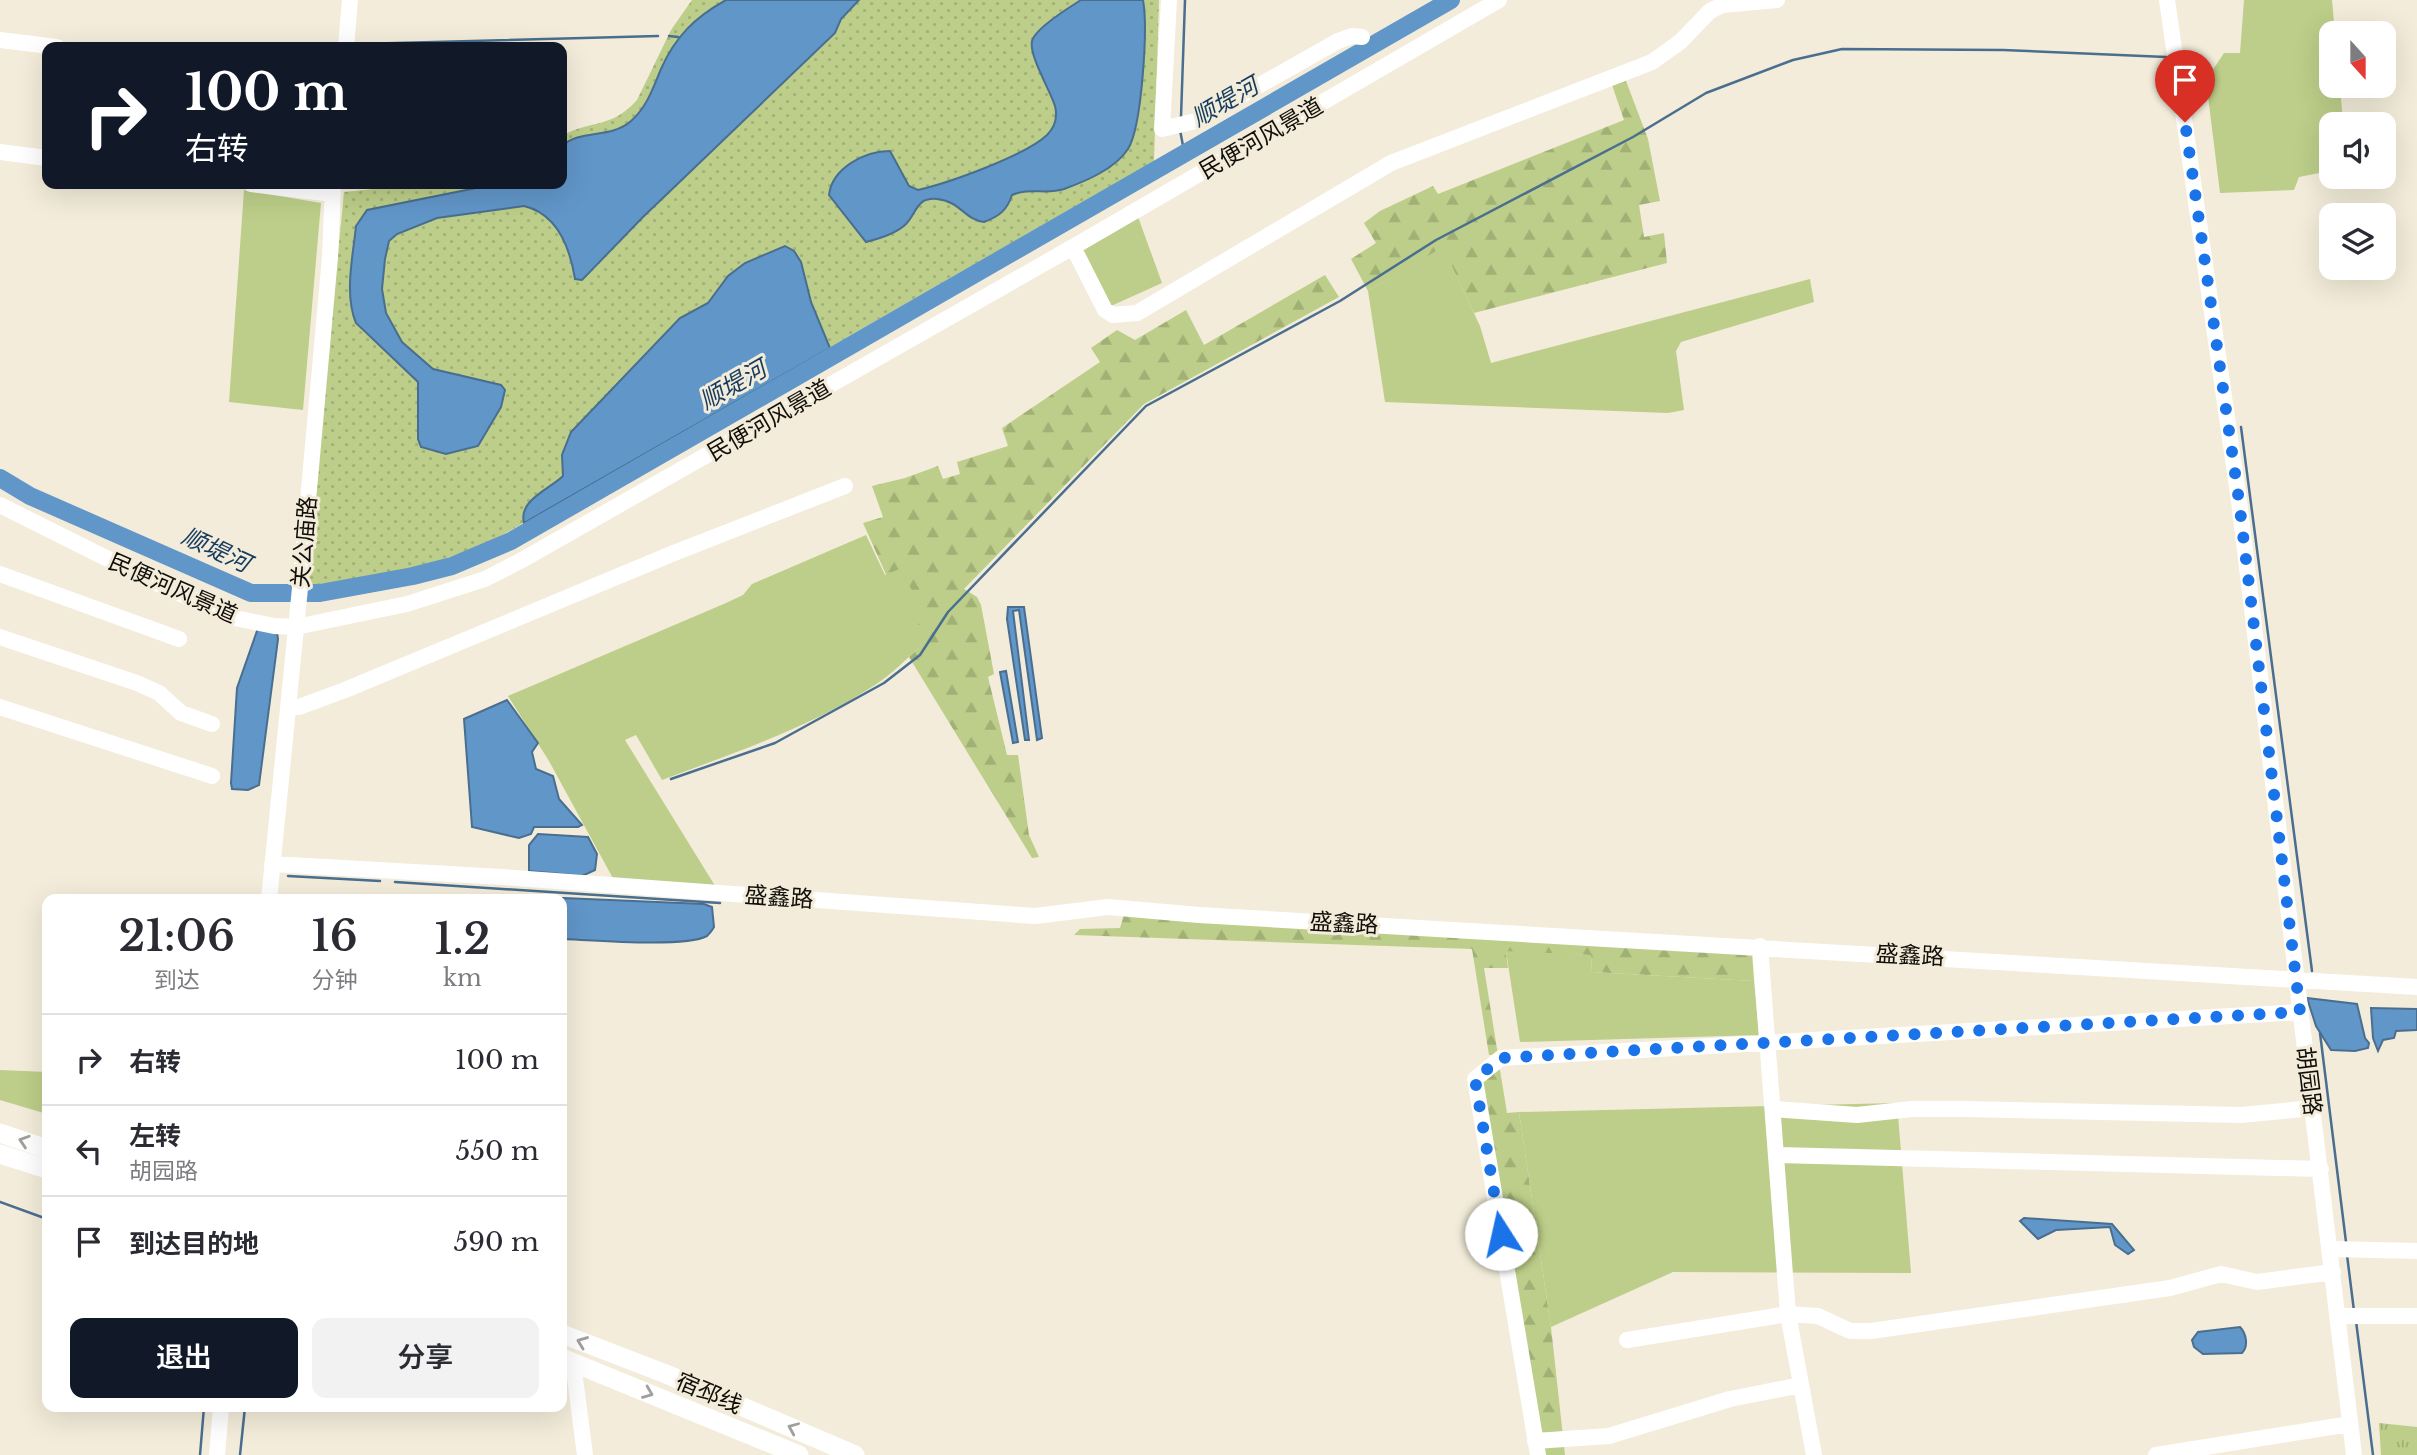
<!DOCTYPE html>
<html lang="zh">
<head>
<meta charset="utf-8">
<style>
	body { margin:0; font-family:"Libre Baskerville","Noto Sans SC",serif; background:#f2f2f3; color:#2b2b33; height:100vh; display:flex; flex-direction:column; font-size:26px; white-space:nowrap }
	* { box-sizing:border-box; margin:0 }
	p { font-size:23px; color:#7c7c81 }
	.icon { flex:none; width:38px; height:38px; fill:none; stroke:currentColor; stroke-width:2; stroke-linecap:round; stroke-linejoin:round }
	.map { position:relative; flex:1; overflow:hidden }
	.sheet { position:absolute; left:42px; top:894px; width:525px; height:518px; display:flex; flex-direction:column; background:#fff; border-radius:14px; box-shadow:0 7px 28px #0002 }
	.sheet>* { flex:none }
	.hud { position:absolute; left:42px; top:42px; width:525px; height:147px; border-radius:14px; box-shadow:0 7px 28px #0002; background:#111827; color:#fff; overflow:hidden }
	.needle { width:46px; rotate:159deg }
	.fabs { position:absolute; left:2319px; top:21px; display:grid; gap:14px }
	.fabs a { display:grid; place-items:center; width:77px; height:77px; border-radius:14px; background:#fff; box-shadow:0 7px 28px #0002; font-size:35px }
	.pin { position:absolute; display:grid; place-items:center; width:60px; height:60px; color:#fff; margin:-72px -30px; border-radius:50% 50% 50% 0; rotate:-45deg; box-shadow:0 0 7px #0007 }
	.pin .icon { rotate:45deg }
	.me { position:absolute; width:77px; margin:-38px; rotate:350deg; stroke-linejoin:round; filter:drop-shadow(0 0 5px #0008) }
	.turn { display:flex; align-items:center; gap:24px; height:147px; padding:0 28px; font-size:32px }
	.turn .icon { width:91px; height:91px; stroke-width:2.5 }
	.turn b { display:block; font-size:49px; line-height:60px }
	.eta { display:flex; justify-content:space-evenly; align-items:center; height:119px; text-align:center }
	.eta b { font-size:42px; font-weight:600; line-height:49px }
	.button { display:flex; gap:14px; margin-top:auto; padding:14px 28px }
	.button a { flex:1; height:80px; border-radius:14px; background:#111827; color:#fff; font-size:28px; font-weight:600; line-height:80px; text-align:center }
	.button a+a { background:#f2f2f3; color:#2b2b33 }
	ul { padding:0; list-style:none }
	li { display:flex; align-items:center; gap:21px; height:91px; padding:0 28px; border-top:2px solid #e1e1e2 }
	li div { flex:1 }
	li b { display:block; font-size:26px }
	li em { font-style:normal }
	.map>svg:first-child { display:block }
	.grass { fill:url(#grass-dots) }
	.forest { fill:url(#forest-firs) }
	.park { fill:url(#park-tufts) }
	.garden { fill:#bcce89 }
	.water { fill:#6196c9; stroke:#496e8f; stroke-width:2 }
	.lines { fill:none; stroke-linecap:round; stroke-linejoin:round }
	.stream { stroke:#496e8f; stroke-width:2.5 }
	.river { stroke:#6196c9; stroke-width:18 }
	.minor { stroke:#fff; stroke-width:16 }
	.major { stroke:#fff; stroke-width:19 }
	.oneway { stroke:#a09f9d }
	.route { stroke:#1a73e8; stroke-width:12; stroke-dasharray:0 21.6 }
	.labels { text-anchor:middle; stroke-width:6; stroke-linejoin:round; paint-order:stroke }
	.street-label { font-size:23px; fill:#110f09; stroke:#f3ecda }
	.water-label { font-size:24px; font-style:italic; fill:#153c5f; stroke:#f3ecda }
</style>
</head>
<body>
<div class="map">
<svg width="2417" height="1455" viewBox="0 0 2417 1455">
	<defs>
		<pattern id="grass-dots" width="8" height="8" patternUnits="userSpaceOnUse" patternTransform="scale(1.75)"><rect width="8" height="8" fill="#bcce89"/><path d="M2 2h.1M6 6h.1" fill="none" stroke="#a1b075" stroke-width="1.8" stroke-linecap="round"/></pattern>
		<pattern id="forest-firs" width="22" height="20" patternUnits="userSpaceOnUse" patternTransform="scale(1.75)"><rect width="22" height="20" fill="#bcce89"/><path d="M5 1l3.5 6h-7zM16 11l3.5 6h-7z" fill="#a1b075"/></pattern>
		<pattern id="park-tufts" width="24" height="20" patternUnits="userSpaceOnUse" patternTransform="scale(1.75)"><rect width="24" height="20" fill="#bcce89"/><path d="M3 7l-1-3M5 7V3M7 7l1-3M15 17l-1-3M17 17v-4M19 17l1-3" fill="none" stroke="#a1b075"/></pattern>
	</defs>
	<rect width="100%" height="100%" fill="#f3ecda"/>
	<path class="grass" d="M692,0H1159L1154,161L485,545C430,564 366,588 306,585L344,192L422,184H562V136C591,119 610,130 637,100L671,30Z"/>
	<path class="forest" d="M1626,81L1648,139L1660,201L1639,205L1644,237L1664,233L1667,263L1474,313L1443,248L1368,291L1351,259L1376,243L1364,223L1380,211L1433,186L1438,194L1624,120L1612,85Z
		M1325,275L1339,297L1144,404L964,589L977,597L981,605L994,674L988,677L1007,755H1018L1029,835L1039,857L1032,858L909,657L919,648L863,523L883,517L872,486L905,478L938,466L943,479L960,474L957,462L1008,446L1002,428L1100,362L1091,348L1117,330L1135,340L1186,310L1204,345Z
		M1124,915L1752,953L1754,981L1592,972L1591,955L1506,952L1508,968H1484L1498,1055H1489L1472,949L1074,935L1080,929L1120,928Z
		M1499,1064L1507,1113L1519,1112L1551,1327L1565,1455H1544L1480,1083Z"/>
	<path class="park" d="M2379,1423L2417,1427V1455H2381Z"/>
	<path class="garden" d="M2244,0H2332L2335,33H2331V86H2340L2343,122L2331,124V165L2319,173L2299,177L2294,190L2220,193L2206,80L2224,53H2240Z
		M244,190L321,203L303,410L229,402Z
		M1137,214L1162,283L1111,306L1077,248Z
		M1443,247L1480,326L1491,363L1810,279L1814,302L1681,342L1676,351L1684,410L1668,413L1385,402L1368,291Z
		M866,535L885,575L899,569L926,613L916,627L919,648C906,659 893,673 878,683C812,727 736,752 662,780L636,735L625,740L717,889L615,882L549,761L508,696L726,603L743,595L752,584Z
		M1506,951L1591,955L1592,972L1754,981L1759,1035L1520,1042Z
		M0,1070L47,1072V1114L0,1100Z
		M1897,1103L1911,1273L1673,1272L1551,1327L1519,1112Z"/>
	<path class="water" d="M726,0H859L841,19L835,33L643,217L582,280L575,279C570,248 558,214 524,206L437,218L397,234L389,241L385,259L382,289L386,313L402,342L433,369L501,385L505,390L501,407L478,446L446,454L421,447L418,439V382L356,323C344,294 353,256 356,226L367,210L486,186L562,184V146C580,129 611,139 631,121C647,107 653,88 661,69C675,37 695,17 726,0Z
		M1081,0H1143C1148,28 1142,126 1128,149C1115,169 1086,181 1064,189C1046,195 1030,187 1012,195C1007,210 1000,216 984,222C965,220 960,201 937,199C916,197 917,213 906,224C896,234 878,239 866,242L829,195C832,168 865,151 890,151L909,186L918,190C948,183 1025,156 1047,135C1055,127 1058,118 1055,106C1050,90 1029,56 1032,41C1035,28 1070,7 1081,0Z
		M785,246L794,251L801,262L811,302L830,348L524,523C518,500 550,489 563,476L562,455L571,432L680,318L708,303L728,276L745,263Z
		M1008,607H1024L1042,738L1037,740L1019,610L1013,611L1029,740H1025L1007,619Z
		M258,628L277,632L278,639L259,785L248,790L232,789L231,783L237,688Z
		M1006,671L1018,742L1013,743L1000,672Z
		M507,700L538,743L532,752L536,769L553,776L559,799L582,825L578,827H534L531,834L519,838L472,827L464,719Z
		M538,834L588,837L597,854L595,870L582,876L529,871V845Z
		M516,896L704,904L712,907L714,927C713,929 708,935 707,936C685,948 590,940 562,939V900L511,899Z
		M2307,998L2357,1004L2365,1038L2369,1043L2368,1048L2355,1051L2331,1050L2316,1026Z
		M2371,1008L2417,1009V1030L2396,1031L2394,1038L2383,1040L2378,1051L2373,1038Z
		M2024,1218L2112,1224L2134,1250L2128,1254L2115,1245L2110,1227L2056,1230L2038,1239L2020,1221Z
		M2240,1327C2246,1333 2249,1346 2242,1353L2203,1354L2194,1347L2192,1340L2198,1332Z"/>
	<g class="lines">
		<path class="stream" d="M669,36L678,37
			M358,44L658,36
			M1181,117L1185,0
			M1180,130L1184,151
			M2241,427L2312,971
			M671,779L775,743L884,683L920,655L948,612L1146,406L1340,301L1436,240L1633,137L1706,93L1793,60L1842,49L2003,50L2166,57
			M288,876L380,881
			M395,882L720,903
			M2320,1033L2346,1242
			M0,1202L47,1219
			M2347,1255L2354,1311
			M2356,1321L2373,1455
			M200,1455L204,1407
			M240,1455L245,1407"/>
		<path class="river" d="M0,478L30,496L251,593H320L413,576L452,566L511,541L1451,0"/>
		<path class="minor" d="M1169,0L1162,129L1196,121L1338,41L1352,36L1362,37
			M2167,0L2239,501L2354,1455
			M0,40L57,47
			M346,47L350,0
			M0,152L47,158
			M251,184L333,194
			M1073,247L1105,310L1113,315L1137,313L1391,163L1652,62L1680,42L1710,11L1722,5L1777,0
			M0,505L158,584L235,618L274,626L296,627L407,604L485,579L522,560L1073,247L1499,0
			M0,574L179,639
			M0,637L137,683L159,693L181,713L212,724
			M0,707L212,776
			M289,707H299L345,690L674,553L845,486
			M272,864L502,877L1035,916L1108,907L1199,915L2417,987
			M269,900L301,578L330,257L333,184
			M1760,946L1788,1314L1814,1455
			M1773,1109L1857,1115L1912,1109H1966L2241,1115L2313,1108
			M1776,1155L2321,1169
			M2331,1249L2417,1251
			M2338,1316H2417
			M1627,1340L1788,1314L1818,1316L1850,1331H1871L2170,1288L2221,1274L2257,1282L2333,1272
			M573,1363L585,1455
			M1535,1441L1609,1436L1730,1399L1801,1385
			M217,1455L221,1407
			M1538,1455L1475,1079L1501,1058L2300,1012
			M2156,1455L2350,1424"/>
		<path class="major" d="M0,1133L47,1149
			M0,1154L47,1169
			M562,1334L666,1374L855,1455
			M562,1358L799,1455"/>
	</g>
	<defs><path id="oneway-chevron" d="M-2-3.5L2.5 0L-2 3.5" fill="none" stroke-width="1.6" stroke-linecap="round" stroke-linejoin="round" transform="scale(1.75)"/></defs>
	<g class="oneway">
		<use href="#oneway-chevron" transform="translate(24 1141) rotate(-162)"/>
		<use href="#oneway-chevron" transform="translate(582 1342) rotate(-159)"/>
		<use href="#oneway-chevron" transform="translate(648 1393) rotate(22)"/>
		<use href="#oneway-chevron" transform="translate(793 1428) rotate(-157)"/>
	</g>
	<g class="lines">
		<path class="route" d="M1501,1234L1475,1079L1501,1058L2300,1012L2239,501L2185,122"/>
	</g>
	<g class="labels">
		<g class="street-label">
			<text transform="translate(1261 138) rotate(-30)" y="8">民便河风景道</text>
			<text transform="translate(769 420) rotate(-30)" y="8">民便河风景道</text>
			<text transform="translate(304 542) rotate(-85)" y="8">关公庙路</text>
			<text transform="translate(173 588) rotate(24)" y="8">民便河风景道</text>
			<text transform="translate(779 897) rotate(4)" y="8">盛鑫路</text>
			<text transform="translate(1344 923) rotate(3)" y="8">盛鑫路</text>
			<text transform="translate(1910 955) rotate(3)" y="8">盛鑫路</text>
			<text transform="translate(2309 1081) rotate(83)" y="8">胡园路</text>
			<text transform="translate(709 1393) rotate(23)" y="8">宿邳线</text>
		</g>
		<g class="water-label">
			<text transform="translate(1225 102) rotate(-30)" y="8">顺堤河</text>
			<text transform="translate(733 385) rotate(-30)" y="8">顺堤河</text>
			<text transform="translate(216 550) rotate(25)" y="8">顺堤河</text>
		</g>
	</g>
</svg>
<div class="fabs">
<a><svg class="needle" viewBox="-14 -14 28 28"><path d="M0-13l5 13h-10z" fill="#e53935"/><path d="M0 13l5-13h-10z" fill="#7c7c81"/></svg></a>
<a><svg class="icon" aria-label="sound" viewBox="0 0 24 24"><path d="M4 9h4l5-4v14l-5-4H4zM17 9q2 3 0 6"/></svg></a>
<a><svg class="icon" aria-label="layers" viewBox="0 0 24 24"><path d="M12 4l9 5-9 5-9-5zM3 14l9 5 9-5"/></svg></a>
</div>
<div class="pin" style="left:2185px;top:122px;background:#d93025"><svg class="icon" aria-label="arrive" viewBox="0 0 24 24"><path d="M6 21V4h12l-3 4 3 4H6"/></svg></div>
<svg class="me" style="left:1501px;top:1234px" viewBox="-20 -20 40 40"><circle r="19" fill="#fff"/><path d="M0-13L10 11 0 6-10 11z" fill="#1a73e8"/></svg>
<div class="hud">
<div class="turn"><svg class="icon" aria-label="right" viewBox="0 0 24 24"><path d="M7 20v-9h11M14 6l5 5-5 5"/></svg><div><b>100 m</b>右转</div></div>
</div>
<section class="sheet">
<div class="eta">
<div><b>21:06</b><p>到达</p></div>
<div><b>16</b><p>分钟</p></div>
<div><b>1.2</b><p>km</p></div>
</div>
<ul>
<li><svg class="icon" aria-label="right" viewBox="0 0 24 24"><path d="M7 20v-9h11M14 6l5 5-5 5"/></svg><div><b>右转</b></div><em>100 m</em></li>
<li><svg class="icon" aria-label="left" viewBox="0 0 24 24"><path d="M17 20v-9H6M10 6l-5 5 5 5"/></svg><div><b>左转</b><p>胡园路</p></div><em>550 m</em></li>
<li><svg class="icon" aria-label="arrive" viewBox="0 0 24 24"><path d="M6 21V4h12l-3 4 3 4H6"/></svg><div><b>到达目的地</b></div><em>590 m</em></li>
</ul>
<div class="button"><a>退出</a><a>分享</a></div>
</section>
</div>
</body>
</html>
